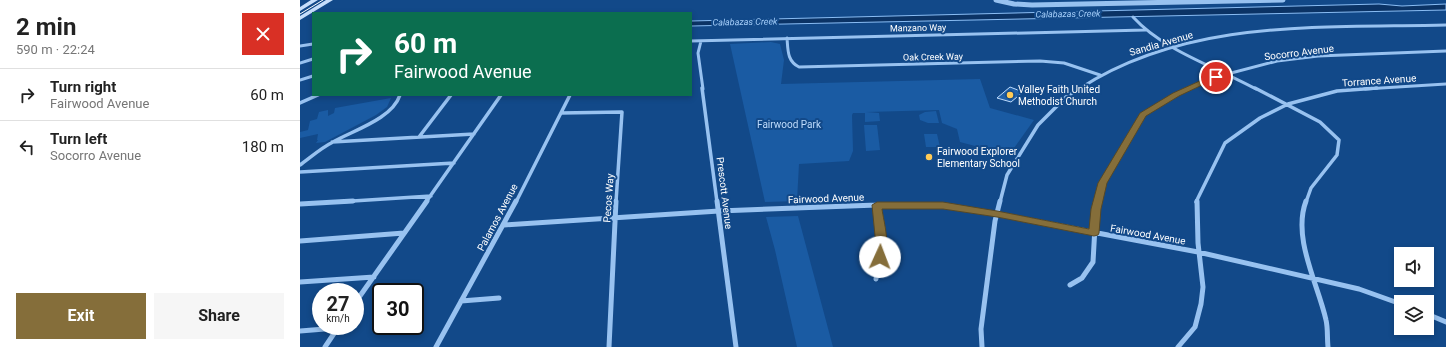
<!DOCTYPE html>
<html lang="en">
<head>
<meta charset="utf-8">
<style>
	body { margin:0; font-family:Roboto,sans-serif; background:#f6f6f6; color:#222; height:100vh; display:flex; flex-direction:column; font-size:15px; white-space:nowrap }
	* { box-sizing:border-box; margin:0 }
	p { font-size:13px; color:#767676 }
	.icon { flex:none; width:22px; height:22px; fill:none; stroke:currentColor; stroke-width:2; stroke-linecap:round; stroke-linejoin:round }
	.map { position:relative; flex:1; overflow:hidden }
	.panel { display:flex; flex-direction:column; background:#fff; width:300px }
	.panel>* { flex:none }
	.banner { position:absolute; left:12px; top:12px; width:380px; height:84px; border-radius:0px; box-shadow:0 2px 6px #0003; background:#0b6e4f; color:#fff; overflow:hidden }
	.fabs { position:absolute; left:1094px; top:247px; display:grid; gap:8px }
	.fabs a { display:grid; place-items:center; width:40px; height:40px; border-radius:0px; background:#fff; box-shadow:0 2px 6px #0003; font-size:20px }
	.speed { position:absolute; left:12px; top:283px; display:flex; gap:8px; font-size:20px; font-weight:700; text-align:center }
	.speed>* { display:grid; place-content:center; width:52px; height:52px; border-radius:50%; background:#fff; box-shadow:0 2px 6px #0003; line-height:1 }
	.speed small { font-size:10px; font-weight:400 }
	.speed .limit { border:2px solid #111; border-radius:6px; background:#fff; color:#111 }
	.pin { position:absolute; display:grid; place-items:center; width:34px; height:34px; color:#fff; margin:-17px; border:2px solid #fff; border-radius:50%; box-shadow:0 1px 4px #0007 }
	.me { position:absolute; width:44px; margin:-22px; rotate:2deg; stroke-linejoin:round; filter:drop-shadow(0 0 3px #0008) }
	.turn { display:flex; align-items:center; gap:14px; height:84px; padding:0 16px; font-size:18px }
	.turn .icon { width:52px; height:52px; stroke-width:2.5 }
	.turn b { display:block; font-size:28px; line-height:34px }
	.round { display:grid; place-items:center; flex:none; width:42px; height:42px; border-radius:0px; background:#f6f6f6 }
	.summary { display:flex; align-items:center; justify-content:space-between; height:68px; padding:0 16px }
	h1 { font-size:24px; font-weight:700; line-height:30px }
	.primary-button { display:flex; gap:8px; margin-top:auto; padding:8px 16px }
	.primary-button a { flex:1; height:46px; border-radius:0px; background:#856e3a; color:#fff; font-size:16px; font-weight:700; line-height:46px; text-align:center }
	.primary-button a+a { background:#f6f6f6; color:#222 }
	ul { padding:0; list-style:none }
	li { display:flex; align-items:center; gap:12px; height:52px; padding:0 16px; border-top:1px solid #e0e0e0 }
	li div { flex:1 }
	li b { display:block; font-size:15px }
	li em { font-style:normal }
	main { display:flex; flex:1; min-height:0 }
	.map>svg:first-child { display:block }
	.green { fill:#1a5ba3 }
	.water { fill:#0b3365; stroke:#8abdf4 }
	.building { fill:#2060a8; stroke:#bedbfc }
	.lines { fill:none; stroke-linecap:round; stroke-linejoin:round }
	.minor-far2 { stroke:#98c2f0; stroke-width:3 }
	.minor-far1 { stroke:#98c2f0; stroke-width:3.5 }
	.minor { stroke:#98c2f0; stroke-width:5 }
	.tertiary { stroke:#98c2f0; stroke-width:5 }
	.secondary { fill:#c6defb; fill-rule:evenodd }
	.tram { stroke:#fff; stroke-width:1 }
	.route { fill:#856e3a; stroke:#564826 }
	.poi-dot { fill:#ffcb57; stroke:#124989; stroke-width:1.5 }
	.labels { text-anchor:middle; stroke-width:4; stroke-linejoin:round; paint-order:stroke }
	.far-water-label { font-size:9px; font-style:italic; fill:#a3ccf8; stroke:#124989 }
	.far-street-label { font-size:9px; fill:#fff; stroke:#124989 }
	.street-label { font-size:10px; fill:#fff; stroke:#124989 }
	.poi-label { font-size:10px; fill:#fff; stroke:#124989; text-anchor:start }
	.park-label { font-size:10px; fill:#bedbfc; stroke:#124989 }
</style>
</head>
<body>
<main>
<section class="panel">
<div class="summary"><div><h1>2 min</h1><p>590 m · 22:24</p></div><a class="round" style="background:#d93025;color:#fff"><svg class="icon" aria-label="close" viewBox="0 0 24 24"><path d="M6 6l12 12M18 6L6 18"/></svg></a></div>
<ul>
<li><svg class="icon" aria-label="right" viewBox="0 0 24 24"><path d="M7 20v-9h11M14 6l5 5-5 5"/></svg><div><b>Turn right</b><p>Fairwood Avenue</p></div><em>60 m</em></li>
<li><svg class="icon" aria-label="left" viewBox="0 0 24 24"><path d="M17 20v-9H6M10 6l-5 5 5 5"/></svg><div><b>Turn left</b><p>Socorro Avenue</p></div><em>180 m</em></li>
</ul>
<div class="primary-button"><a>Exit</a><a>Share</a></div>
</section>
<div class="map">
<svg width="1146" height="347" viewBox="0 0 1146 347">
	<rect width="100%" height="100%" fill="#124989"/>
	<path class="green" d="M471,42L480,44L484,60L481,84L680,79L690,108L734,120L709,155L660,142L657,129L642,123L639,110L566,112L579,113L580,121L565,122V113H553L552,115L553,151L549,161L499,164L497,201L465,202L430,44Z
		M91,98L87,107L76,115L25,142L16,143L18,140H17L18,134L0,138V132L8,130L10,121L17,119L19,112L28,110V116L34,113L35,108Z
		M636,111L639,123H628L620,120L619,115L625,112Z
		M564,125H577L580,150L566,151Z
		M624,134H637L640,147H626Z
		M498,216L533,347H497L475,250L466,217Z"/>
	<path class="water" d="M1079,4L1102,6L1146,4V10L391,26V21Z"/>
	<path class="building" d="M710,87L723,92L711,102L697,98Z"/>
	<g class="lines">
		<path class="minor-far2" d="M833,17C864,51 916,67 956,89
			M487,38C488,50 487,61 499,67L740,61L764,63L800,75
			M391,41L845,30
			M401,41L398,53L403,89
			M0,46L13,44
			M0,63L13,59
			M0,80L13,76
			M779,89C888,18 1022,28 1146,25
			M889,89L916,77L977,61L1018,56L1146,51
			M1065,89L1146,84"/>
		<path class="minor-far1" d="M402,88L417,202
			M955,88L1020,122L1039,140L1037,155L1011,188L1006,202
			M0,103L18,95
			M261,113L322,112L316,202
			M119,137L151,95
			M32,142L174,134
			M0,165C11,157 21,148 33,142C54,130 92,119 100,95
			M0,172L154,163
			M37,202L131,196
			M126,202L201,95
			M216,202L270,95
			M700,202L707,175L738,125L766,97L781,88
			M798,202L802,183L842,115L876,94L891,88
			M896,202L925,143L960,118L988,104L1037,91L1077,88"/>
		<path class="minor" d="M417,201L436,347
			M1006,201C992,238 1018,284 1026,320C1028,328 1027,338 1028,347
			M0,204L53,201
			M204,225L419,211L577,205L643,206L697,214L898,252L1059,289L1101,304
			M0,241L104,233
			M576,279L581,246L577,205
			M0,282L74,277
			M770,285L782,278L793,262L796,209L798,201
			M161,301L199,298
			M55,303L127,201
			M1127,314L1146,322
			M0,331L37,328
			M25,347L39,326
			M136,347L216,201
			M309,347L316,201
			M682,347L681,329L695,221L700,201
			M878,347L895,327L901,304L903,287L898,243L897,201"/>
		<path class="tertiary" d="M696,0L714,4L732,5L983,0"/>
		<path class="secondary" d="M11,0H18L0,11V7Z
			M26,0H33L0,20V16Z"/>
		<path class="tram" d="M0,14L23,0"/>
	</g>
	<path class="route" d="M913,75H918L919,77L879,96L846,116L807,183L801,209L799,233L798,235L794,236L697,217L643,209H582C584,223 591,246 583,260H576L574,257L576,246L572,205L577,202H643L697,211L789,229L791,209L798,183L840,113L873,93Z"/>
	<g class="poi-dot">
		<circle cx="710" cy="95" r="4"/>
		<circle cx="629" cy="157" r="4"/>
	</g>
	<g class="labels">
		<g class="far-water-label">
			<text transform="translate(768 14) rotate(-1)" y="3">Calabazas Creek</text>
			<text transform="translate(445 22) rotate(-1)" y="3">Calabazas Creek</text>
		</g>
		<g class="far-street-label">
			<text transform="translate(618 28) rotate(-1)" y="3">Manzano Way</text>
			<text transform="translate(633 57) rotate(-1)" y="3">Oak Creek Way</text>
		</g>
		<g class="street-label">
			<text transform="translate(861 43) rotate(-16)" y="4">Sandia Avenue</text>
			<text transform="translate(999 52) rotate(-7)" y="4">Socorro Avenue</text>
			<text transform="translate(1079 80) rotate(-4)" y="4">Torrance Avenue</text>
			<text transform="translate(425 193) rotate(83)" y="4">Prescott Avenue</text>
			<text transform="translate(308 198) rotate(-86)" y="4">Pecos Way</text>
			<text transform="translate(526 198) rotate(-2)" y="4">Fairwood Avenue</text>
			<text transform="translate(197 217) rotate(-62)" y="4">Palamos Avenue</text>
			<text transform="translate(848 234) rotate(10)" y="4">Fairwood Avenue</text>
		</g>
		<g class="poi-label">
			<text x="718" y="93">Valley Faith United<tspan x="718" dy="12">Methodist Church</tspan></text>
			<text x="637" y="155">Fairwood Explorer<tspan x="637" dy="12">Elementary School</tspan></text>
		</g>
		<g class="park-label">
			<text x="489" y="128">Fairwood Park</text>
		</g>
	</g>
</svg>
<div class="fabs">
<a><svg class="icon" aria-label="sound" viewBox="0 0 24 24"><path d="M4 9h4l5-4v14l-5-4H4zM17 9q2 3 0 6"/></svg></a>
<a><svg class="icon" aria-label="layers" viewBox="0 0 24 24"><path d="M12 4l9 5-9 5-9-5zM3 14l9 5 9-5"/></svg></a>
</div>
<div class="speed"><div>27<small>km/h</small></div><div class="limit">30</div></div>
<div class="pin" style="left:916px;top:77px;background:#d93025"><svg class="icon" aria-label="arrive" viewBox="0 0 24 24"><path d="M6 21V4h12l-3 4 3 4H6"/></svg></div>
<svg class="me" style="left:580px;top:257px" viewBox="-20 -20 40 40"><circle r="19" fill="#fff"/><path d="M0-13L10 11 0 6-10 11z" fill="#856e3a"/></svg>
<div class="banner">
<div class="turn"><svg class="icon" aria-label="right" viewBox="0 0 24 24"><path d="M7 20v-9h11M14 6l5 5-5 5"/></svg><div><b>60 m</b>Fairwood Avenue</div></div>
</div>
</div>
</main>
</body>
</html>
